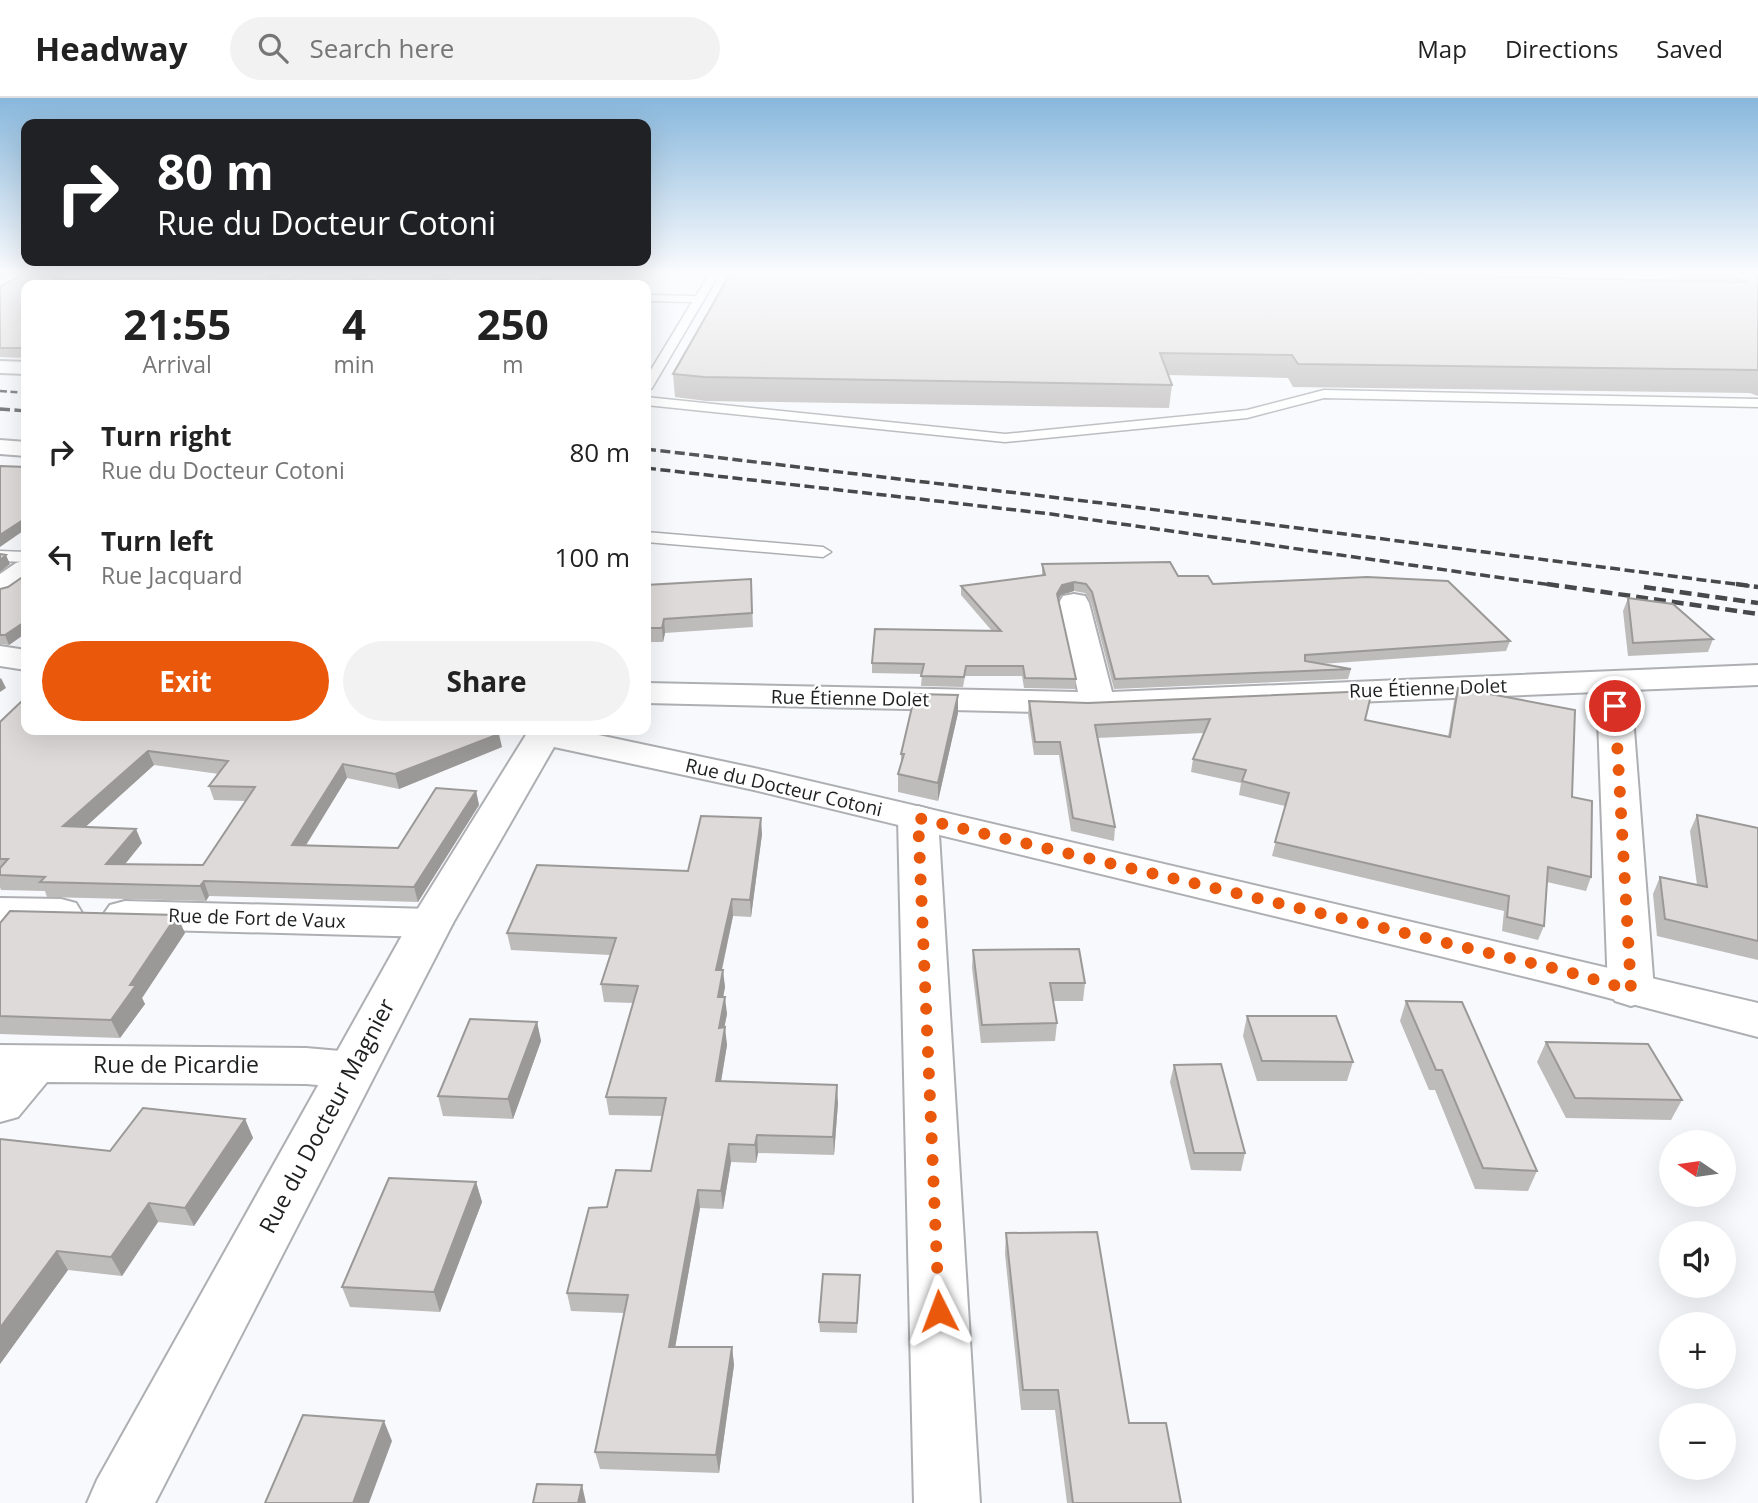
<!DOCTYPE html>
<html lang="en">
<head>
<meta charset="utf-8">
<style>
	body { margin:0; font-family:"Open Sans",sans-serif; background:#f2f2f2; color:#222; height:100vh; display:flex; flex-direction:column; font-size:26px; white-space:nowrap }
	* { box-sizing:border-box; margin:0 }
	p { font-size:23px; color:#767676 }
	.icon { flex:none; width:38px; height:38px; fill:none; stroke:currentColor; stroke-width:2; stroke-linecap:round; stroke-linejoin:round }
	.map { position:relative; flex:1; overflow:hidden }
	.details { position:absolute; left:21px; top:182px; width:630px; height:455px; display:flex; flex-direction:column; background:#fff; border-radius:14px; box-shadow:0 7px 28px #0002 }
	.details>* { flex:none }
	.guide { position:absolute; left:21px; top:21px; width:630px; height:147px; border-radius:14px; box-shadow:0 7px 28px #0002; background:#202124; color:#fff; overflow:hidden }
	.needle { width:46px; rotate:283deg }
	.fabs { position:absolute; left:1659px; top:1032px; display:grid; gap:14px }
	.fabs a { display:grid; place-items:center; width:77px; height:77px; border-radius:50%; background:#fff; box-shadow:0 7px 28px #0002; font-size:35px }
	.pin { position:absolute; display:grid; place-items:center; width:60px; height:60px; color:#fff; margin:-30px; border:4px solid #fff; border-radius:50%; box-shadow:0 2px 7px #0007 }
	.me { position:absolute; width:77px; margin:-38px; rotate:357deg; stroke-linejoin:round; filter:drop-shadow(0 0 5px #0008) }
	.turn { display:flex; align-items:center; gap:24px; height:147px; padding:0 21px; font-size:32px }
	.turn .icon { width:91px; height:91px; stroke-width:2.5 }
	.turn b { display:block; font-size:49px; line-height:60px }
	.eta { display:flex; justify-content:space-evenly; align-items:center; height:119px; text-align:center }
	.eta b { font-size:42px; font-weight:700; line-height:49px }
	.action { display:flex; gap:14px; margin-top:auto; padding:14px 21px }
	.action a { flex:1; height:80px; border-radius:42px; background:#ea580c; color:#fff; font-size:28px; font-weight:700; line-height:80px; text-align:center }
	.action a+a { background:#f2f2f2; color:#222 }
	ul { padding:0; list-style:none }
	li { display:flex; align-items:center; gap:21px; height:105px; padding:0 21px }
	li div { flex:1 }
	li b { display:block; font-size:26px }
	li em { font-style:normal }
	header { display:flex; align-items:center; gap:42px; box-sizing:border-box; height:98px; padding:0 35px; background:#fff; border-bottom:2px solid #e0e0e0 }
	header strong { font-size:33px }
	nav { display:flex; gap:38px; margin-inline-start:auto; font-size:24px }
	.search { width:490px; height:63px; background:#f2f2f2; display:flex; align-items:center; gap:18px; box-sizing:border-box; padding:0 24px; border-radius:38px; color:#767676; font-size:26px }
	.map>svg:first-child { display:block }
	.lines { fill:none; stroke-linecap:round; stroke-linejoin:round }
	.service-casing { stroke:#aeafb2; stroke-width:3 }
	.minor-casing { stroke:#aeafb2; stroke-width:4 }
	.tertiary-casing { stroke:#aeafb2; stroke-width:4 }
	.service { fill:#fff; fill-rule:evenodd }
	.minor { fill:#fff; fill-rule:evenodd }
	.tertiary { fill:#fff; fill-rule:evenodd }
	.rail-far2 { stroke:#47484a; stroke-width:2.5; stroke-dasharray:7 3.5; stroke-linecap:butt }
	.rail-far1 { stroke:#47484a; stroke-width:3.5; stroke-dasharray:10 4.5; stroke-linecap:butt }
	.rail { stroke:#47484a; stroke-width:4.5; stroke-dasharray:12 6; stroke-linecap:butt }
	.wall { fill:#bebbbb; fill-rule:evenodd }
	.shaded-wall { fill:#9b9998 }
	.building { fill:#dddad9; stroke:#9b9998; stroke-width:2; fill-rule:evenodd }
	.route { stroke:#ea580c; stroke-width:12; stroke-dasharray:0 21.6 }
	.labels { text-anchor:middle; stroke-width:5; stroke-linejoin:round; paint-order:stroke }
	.street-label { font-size:19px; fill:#1e1f20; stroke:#fff }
	.near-street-label { font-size:23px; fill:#1e1f20; stroke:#fff }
</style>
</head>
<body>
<header>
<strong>Headway</strong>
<div class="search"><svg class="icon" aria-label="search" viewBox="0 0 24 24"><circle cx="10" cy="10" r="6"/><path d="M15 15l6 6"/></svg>Search here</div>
<nav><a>Map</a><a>Directions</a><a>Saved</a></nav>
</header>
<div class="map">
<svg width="1758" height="1405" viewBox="0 0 1758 1405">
	<rect width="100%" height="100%" fill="#f7f9fc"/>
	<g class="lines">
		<defs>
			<path id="service" d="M709,176H719L652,290L646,294V280L692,204L646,203V197L696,198Z
				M1324,292L1758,301V309L1324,300L1247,320L1005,344L646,307V299L1005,336L1247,312Z
				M646,434L823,449L831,454L823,459L646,444Z
				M0,453L26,454V464L0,463Z"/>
			<path id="minor" d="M66,176H85L82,180H113L122,185L58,187L56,185Z
				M287,176H308L293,187H272Z
				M369,176H389L376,187H355Z
				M0,263L26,264V276L0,275Z
				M0,342L26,344V358L0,356Z
				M26,462V485L11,496L0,499V476L16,465Z
				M1074,496L1085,498L1089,505L1112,594L1758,567V587L1631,592L1654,892L1647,903L1631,908L1615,903L1608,892L1597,594L1087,615L646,605V585L1078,594L1059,505L1063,498Z
				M918,708L932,712L938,720L980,1405H914L898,720L904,712Z
				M0,800L61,801L76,805L82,815L76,825L61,829L0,828Z
				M125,803L431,811L446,815L453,825L446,835L431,839L125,831L110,827L103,817L110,807Z
				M0,947L306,950L352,954L369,959L377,972L369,985L352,990L306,986L47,984L18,1019L0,1024Z"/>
			<path id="tertiary" d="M0,548L26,552V572L0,568Z
				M529,632H575L754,670L1758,905V939L1559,887L754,692L554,649L453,825L155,1405H87L97,1382L409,825Z"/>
		</defs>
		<use href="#service" class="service-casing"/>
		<use href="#minor" class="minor-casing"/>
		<use href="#tertiary" class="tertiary-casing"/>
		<use href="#service" class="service"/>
		<use href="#minor" class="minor"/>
		<use href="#tertiary" class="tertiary"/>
		<path class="rail-far2" d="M0,293L26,295
			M0,311L10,312"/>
		<path class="rail-far1" d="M0,311L26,313
			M646,351L1110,406L1750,488
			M646,370L1051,416L1559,488"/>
		<path class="rail" d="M1547,486L1758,516
			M1736,486L1758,489
			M1644,489L1758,505"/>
	</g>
	<path class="wall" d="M86,176H283L277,180L359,181H374L447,176L443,180L448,181L453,176H601L596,181H552L545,187H26V260L0,259V189L58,181L205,179L202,177H87Z
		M1669,176H1758V298L1750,295L1293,289L1288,280L1168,277L1172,287L1169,310L706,303L675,299L673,276L1716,183L1680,180Z
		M26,456V535L9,547L0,546V491L8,489L24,478Z
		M1042,466L1178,478L1213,486L1510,543L1506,553L1321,566L1351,571L1348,581L1114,591L1091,504L1085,495L1074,493L1061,497L1058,501L1076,581L1075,591L1024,590L1022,578H965L963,589L921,588L922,576L872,575V565L992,533L961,497V488L1042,477Z
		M751,481L753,529L665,535L663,544H646V487Z
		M1628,500L1713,541L1708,554L1628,558L1623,513Z
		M1458,590L1572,699L1591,779L1586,793L1547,784L1544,828L1538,842L1502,833L1504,813L1272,758L1285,708L1239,697L1241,685L1191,674L1193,661L1204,635L1097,640L1115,729L1114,743L1071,733L1059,657H1034L1028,616L1029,603L1365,622L1448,639L1454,603Z
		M958,615L938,703L898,694V676L901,667V656Z
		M0,624L502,649L399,691L347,680L305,747L398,750L476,693L479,707L418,804L209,798L206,803L47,799L45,793L1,792L0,789ZM154,667L219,676L209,688L214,702L246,703L203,767L125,766L142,745L85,729Z
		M1697,717L1758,730V862L1657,838L1653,796L1660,779L1697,787L1690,733Z
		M762,736L751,819L733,818L722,872L725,889L723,899L727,916L724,929L727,947L721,984L838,1005L834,1057L758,1055L756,1065L731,1064L723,1111L700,1110L675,1249H732L734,1267L719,1375L600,1371L595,1354L624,1215L571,1213L567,1195L607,1109L651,1073L663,1018L609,1017L606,999L633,905L604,904L601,886L610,857L511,852L507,835L688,773Z
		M0,825L185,835L142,900L145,906L120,940L0,936Z
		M973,852L1085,885L1083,903H1053L1057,925L1055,943L981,945L972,870Z
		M1406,903L1537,1073L1528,1093L1475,1091L1435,992H1429L1400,923Z
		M1247,918L1353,964L1347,983H1257L1243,938Z
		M537,924L541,943L513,1021L443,1018L438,998Z
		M1546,944L1682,1002L1671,1022L1566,1020L1537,964Z
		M1174,967L1245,1055L1241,1073L1191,1072L1170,984Z
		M245,1021L253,1040L194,1128L158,1124L122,1178L68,1172L0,1266V1041L110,1053Z
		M476,1084L482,1104L440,1214L350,1209L342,1189Z
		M1006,1135L1129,1325L1181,1405H1067L1055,1312H1021L1005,1156Z
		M860,1177L857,1235L820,1234L819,1224Z"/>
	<path class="shaded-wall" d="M0,176H11L0,182Z
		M50,176H64L53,185Z
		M268,176H283L270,185L268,180Z
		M354,176H366L352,187L350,178Z
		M438,176H447L436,187L433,180Z
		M547,176H551L552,181L545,187H536Z
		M596,176H601L596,181Z
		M26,420V431L0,449V437Z
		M6,457L10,466L0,474V462Z
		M1074,484V493L1061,497L1056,506L1057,496L1062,487Z
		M664,521L665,535L663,544L662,530Z
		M26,523V535L9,547L5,537Z
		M1,580L6,590L0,594V581Z
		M958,597V615L938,703V685Z
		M499,636L502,649L399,691L395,676Z
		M148,653L154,667L70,743L63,728Z
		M343,666L347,680L297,762L292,747Z
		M476,693L479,707L418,804L414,789Z
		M761,720L762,736L751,819L750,802Z
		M136,731L142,745L113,781L106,766Z
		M204,783L209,798L206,803L200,788Z
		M732,801L733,818L718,889L716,872Z
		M177,817L185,835L142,900L145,906L120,940L111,922L130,887Z
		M723,872L725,889L720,916L718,899Z
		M725,899L727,916L721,947L719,930Z
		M537,924L541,943L513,1021L508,1001Z
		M725,929L727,947L718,1001L716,983Z
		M837,987L838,1005L834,1057L833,1039Z
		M245,1021L253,1040L194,1128L185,1110Z
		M757,1037L758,1055L756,1065L755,1047Z
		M729,1046L731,1064L723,1111L721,1093Z
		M476,1084L482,1104L440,1214L434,1194Z
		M698,1092L700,1110L672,1267L669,1249Z
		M149,1105L158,1124L122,1178L111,1159Z
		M57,1153L68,1172L0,1266V1230Z
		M732,1249L734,1267L719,1375L716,1357Z
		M384,1323L392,1343L369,1405H353Z
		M582,1387L586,1405H578Z"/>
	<path class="building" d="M24,176H51H50L55,181L209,179L211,176H210H269L268,180L292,181L299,176H354L350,178L353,181H374L381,176H438L433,180L448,181L453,176H547L536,187H26V250H0V189Z
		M730,176H1380L1746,184L1725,176H1758V272L1298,266L1292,257L1160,255L1172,287L704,279L673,276Z
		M0,368L26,369V420L0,437Z
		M0,456L6,457L0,462Z
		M25,456H26V523L5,537H0V491L8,489L24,478Z
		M1170,464L1178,478H1208L1213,486L1367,479L1448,483L1510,543L1305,557V563L1351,571L1115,581L1092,494L1086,486L1074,484L1062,487L1057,496L1076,581L1025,580L1023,568H966L964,579L921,578L924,566L872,565L875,531L1001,533L961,488L1045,477L1042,466Z
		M751,481L752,515L664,521L662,530H646V487Z
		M1628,500L1673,506L1713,541L1633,545Z
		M1458,590L1575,612L1572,699L1592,703L1591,779L1548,769L1544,828L1507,819L1509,798L1275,744L1289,695L1242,683L1246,672L1193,661L1210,621L1095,627L1115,729L1073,720L1060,644H1035L1029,603L1088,605L1372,593L1365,622L1450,639Z
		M915,596L958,597L938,685L898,676L904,656H901Z
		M26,599V632H475L499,636L395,676L343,666L292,747L398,750L436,690L476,693L414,789L204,783L200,788L40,784L45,779L0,777V770L8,761H0V624ZM148,653L228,663L209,688L255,689L203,767L106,766L136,731L63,728Z
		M1697,717L1758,730V843L1665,821L1660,779L1707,789Z
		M701,718L761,720L750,802L732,801L716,872H723L718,899H725L719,930L725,929L716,983L837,987L833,1039L757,1037L755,1047L729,1046L721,1093L698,1092L669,1249H732L716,1357L595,1354L628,1197L567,1195L589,1110L607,1109L616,1072L651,1073L666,1000L606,999L638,888L601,886L616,840L507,835L537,767L688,773Z
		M10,813L177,817L130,887H136L111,922L0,918V825Z
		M1079,851L1085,885H1050L1057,925L982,927L973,852Z
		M1406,903L1462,904L1537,1073L1483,1070L1442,972H1436Z
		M1247,918H1336L1353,964L1262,963Z
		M470,921L537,924L508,1001L438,998Z
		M1546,944L1648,946L1682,1002L1575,1000Z
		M1221,966L1245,1055H1194L1174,967Z
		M143,1010L245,1021L185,1110L149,1105L111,1159L57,1153L0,1230V1041L110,1053Z
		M389,1080L476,1084L434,1194L342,1189Z
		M1097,1134L1129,1325H1166L1181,1405H1073L1058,1292H1023L1006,1135Z
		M823,1176L860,1177L857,1225L819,1224Z
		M303,1317L384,1323L353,1405H265Z
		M537,1386L582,1387L578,1405H533Z"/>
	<linearGradient id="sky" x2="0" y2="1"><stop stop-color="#88b7dc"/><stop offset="0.47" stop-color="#fbfcfe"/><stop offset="1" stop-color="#fbfcfe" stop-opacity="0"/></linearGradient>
	<rect width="1758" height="372" fill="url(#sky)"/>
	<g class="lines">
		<path class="route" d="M939,1213L918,720L1561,872L1631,892L1615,608"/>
	</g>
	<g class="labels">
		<g class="street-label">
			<text transform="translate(1428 590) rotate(-2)" y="7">Rue Étienne Dolet</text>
			<text transform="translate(850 600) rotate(1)" y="7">Rue Étienne Dolet</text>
			<text transform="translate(784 689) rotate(13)" y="7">Rue du Docteur Cotoni</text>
			<text transform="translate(257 820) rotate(2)" y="7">Rue de Fort de Vaux</text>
		</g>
		<g class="near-street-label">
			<text x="176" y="975">Rue de Picardie</text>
			<text transform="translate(327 1018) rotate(-62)" y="8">Rue du Docteur Magnier</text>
		</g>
	</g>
</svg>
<div class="fabs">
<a><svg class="needle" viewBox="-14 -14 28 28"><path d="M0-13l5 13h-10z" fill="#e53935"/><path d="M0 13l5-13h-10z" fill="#767676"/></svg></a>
<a><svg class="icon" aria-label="sound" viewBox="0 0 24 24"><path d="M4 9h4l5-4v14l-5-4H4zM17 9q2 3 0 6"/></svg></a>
<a>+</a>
<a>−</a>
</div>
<div class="pin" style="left:1615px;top:608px;background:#d93025"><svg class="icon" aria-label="arrive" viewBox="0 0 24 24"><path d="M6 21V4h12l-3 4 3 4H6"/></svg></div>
<svg class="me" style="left:939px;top:1213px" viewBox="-20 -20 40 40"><path d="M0-17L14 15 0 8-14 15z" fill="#ea580c" stroke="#fff" stroke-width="4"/></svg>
<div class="guide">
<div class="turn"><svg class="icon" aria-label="right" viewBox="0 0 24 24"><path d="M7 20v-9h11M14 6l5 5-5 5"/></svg><div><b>80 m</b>Rue du Docteur Cotoni</div></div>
</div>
<section class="details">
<div class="eta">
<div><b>21:55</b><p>Arrival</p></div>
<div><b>4</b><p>min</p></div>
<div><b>250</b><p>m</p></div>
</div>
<ul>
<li><svg class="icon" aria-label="right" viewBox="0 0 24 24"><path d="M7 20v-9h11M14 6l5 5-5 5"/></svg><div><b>Turn right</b><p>Rue du Docteur Cotoni</p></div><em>80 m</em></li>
<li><svg class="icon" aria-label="left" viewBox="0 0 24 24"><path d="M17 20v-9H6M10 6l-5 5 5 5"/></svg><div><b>Turn left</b><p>Rue Jacquard</p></div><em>100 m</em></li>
</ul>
<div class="action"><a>Exit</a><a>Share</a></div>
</section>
</div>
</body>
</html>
